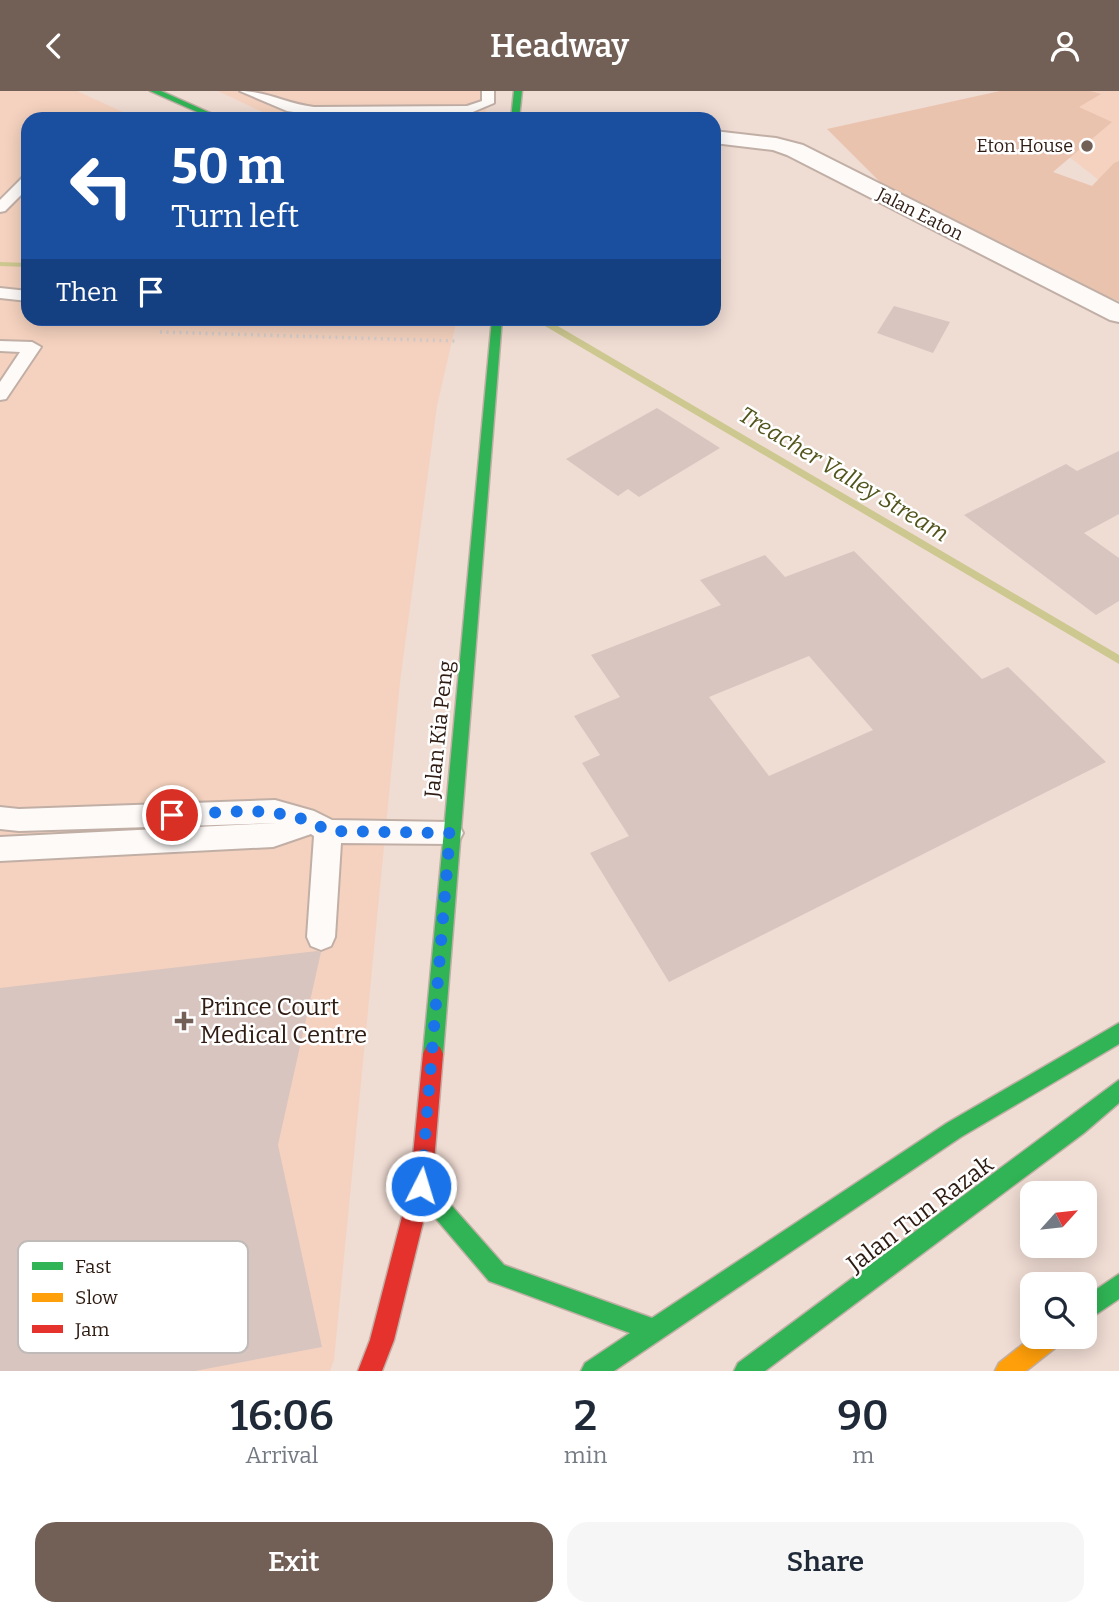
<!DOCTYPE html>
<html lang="en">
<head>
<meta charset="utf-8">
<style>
	body { margin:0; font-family:Bitter,serif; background:#f6f6f7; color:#1f2937; height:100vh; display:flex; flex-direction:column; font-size:26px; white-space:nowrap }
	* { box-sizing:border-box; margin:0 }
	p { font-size:23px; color:#747a83 }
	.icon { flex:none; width:38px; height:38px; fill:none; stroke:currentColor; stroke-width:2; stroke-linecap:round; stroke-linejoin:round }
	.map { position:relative; height:1280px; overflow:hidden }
	.panel { display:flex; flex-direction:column; background:#fff; flex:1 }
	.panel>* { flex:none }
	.hud { position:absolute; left:21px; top:21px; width:700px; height:214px; border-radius:21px; box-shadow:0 4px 18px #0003; background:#1a4fa0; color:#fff; overflow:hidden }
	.needle { width:46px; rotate:63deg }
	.tools { position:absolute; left:1020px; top:1090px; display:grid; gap:14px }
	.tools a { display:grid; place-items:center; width:77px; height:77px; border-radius:14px; background:#fff; box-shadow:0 4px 18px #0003; font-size:35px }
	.pin { position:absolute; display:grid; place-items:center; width:60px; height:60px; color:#fff; margin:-30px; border:4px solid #fff; border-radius:50%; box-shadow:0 2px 7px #0007 }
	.me { position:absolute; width:77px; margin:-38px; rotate:5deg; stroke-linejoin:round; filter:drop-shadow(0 0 5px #0008) }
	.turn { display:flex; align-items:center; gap:24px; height:147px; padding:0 35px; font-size:32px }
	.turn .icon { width:91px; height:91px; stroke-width:2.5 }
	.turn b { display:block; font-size:49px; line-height:60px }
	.then { display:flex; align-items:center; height:66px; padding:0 35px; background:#0003; gap:14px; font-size:26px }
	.eta { display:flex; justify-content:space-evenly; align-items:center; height:119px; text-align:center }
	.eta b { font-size:42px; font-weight:600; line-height:49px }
	.cta { display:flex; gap:14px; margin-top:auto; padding:14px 35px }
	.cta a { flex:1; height:80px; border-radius:21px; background:#725f55; color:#fff; font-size:28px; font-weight:600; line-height:80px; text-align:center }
	.cta a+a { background:#f6f6f7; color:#1f2937 }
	header { display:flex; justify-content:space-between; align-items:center; height:91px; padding:0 35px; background:#725f55; color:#fff; font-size:32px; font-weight:600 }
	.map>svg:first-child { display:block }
	.built { fill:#f5d2bf }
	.green { fill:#eac3af }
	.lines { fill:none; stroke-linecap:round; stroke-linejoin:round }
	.stream { fill:#cdc890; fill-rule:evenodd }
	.building { fill:#d9c5bf; fill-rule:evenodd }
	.lane-casing { stroke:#c1afa6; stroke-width:4 }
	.street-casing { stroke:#c1afa6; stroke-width:4 }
	.fast-casing { stroke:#c1afa6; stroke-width:3 }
	.slow-casing { stroke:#c1afa6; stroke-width:3 }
	.jam-casing { stroke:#c1afa6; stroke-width:3 }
	.path { stroke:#d3cdca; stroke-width:3.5; stroke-dasharray:2 4.5; stroke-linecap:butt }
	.lane { fill:#fdfaf8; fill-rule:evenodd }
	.street { fill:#fdfaf8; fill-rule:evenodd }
	.fast { fill:#30b455; fill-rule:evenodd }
	.slow { fill:#ff9f0a; fill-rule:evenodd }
	.jam { fill:#e5322d; fill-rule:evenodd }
	.route { stroke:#1a73e8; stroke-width:12; stroke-dasharray:0 21.6 }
	.poi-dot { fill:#725f55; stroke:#fff; stroke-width:2.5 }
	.labels { text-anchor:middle; stroke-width:5; stroke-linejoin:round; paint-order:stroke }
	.far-poi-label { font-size:18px; fill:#2e1b11; stroke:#fff; text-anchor:end }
	.far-street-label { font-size:18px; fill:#2e1b11; stroke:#fff }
	.street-label { font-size:21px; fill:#2e1b11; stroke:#fff }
	.water-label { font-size:23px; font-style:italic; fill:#53541c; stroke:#fff }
	.near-poi-label { font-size:24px; fill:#2e1b11; stroke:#fff; text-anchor:start }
	.near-street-label { font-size:24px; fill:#2e1b11; stroke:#fff }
	.key { fill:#fff; stroke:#c0bbb8; stroke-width:2 }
	.key-label { font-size:19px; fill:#2e1b11 }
</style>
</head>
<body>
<header><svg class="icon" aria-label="back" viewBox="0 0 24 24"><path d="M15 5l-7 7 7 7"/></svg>Headway<svg class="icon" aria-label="person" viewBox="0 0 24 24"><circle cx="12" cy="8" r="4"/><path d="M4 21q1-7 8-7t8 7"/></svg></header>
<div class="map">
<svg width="1119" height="1280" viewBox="0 0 1119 1280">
	<rect width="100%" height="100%" fill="#efdcd3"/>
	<path class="built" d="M0,0H77L138,28H28V228H457L437,315L400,591L334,1269L330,1280H0Z
		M218,0H492L484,26L480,28H277Z
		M1014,0H1119V105L992,5Z"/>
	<path class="green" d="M1000,0H1090L1101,3L1079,16L1112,31L1053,81L1092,95L1114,72L1119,70V210L1081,197L887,98L827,38Z"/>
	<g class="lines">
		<path class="stream" d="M0,171L28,172V176L0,175Z
			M545,231H551L1119,564V573L545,235Z"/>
	</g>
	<path class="building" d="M894,215L950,231L933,262L877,242Z
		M657,317L720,357L639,406L628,398L618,405L566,368Z
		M1119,360V423L1084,442L1119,467V510L1096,524L964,424L1066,373L1077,380Z
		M854,460L982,588L1008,576L1106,671L669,891L590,762L629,745L582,672L600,664L574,625L620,606L591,564L721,514L700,489L765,464L785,486ZM809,565L873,639L769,685L709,606Z
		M317,860L321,861L278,1054L322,1256L195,1280H0V897Z"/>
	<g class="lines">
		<defs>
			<path id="lane" d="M240,0C266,0 288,13 314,16L467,15L482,10V0H494V12L468,23L314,24L287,20Z
				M28,85V97L5,120L0,121V109L23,86Z
				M0,197L28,200V210L0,207Z
				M0,250L32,251L41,256L6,308L0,309V291L20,261L0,260Z
				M275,709L314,720L332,729L450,731L459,734L463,742L459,750L450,753L341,752L335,846L331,855L321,859L311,855L307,846L314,745L311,743L273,756L0,770V746L278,732L19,740L0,738V716L19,718Z"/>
			<path id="street" d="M714,40L776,47L803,54L1119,213V231L1110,229L787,64L773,59L714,52Z"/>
			<path id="fast" d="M150,0H161L224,28H213Z
				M514,0H522L519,28H511Z
				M492,228H502L443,963L440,970L433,973L426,970L423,963Z
				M1119,932V953L961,1046L614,1280H581L585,1272L630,1242L489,1190L414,1102L410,1095L414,1088L421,1084L428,1088L504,1174L652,1227L947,1032Z
				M1119,989V1012L1084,1042L765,1280H734L738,1272Z
				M1119,1183V1208L1085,1231V1206Z"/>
			<path id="slow" d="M1032,1246H1063L1059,1254L1026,1280H995L999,1272Z"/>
			<path id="jam" d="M433,953L440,956L443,963L432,1095L394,1249L382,1280H358L370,1249L410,1095L423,963L426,956Z"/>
		</defs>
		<use href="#lane" class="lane-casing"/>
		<use href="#street" class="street-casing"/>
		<use href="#fast" class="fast-casing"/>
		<use href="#slow" class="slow-casing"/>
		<use href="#jam" class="jam-casing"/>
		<path class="path" d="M160,241L455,250"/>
		<use href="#lane" class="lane"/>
		<use href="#street" class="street"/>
		<use href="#fast" class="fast"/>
		<use href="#slow" class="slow"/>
		<use href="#jam" class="jam"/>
	</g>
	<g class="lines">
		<path class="route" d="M172,724C225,722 281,711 328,740L450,742L421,1095"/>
	</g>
	<g class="poi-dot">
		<circle cx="1087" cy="55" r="7"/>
		<path d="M180.5 919.5h7v7h7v7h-7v7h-7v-7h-7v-7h7z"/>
	</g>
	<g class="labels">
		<g class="far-poi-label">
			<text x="1073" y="61">Eton House</text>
		</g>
		<g class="far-street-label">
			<text transform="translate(920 123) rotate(27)" y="6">Jalan Eaton</text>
		</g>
		<g class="street-label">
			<text transform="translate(439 638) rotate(-84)" y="7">Jalan Kia Peng</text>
		</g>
		<g class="water-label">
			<text transform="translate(844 383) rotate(31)" y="8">Treacher Valley Stream</text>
		</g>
		<g class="near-poi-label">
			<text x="200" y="924">Prince Court<tspan x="200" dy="28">Medical Centre</tspan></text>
		</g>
		<g class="near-street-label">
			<text transform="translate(920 1123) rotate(-37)" y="8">Jalan Tun Razak</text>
		</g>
	</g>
	<rect x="18" y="1150" width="230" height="112" rx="10" class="key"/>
	<rect x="32" y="1171" width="31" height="8" fill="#30b455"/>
	<rect x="32" y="1202" width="31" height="9" fill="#ff9f0a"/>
	<rect x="32" y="1234" width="31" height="8" fill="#e5322d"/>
	<g class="key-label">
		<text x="75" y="1182">Fast</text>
		<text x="75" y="1213">Slow</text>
		<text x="75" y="1245">Jam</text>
	</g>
</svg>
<div class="tools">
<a><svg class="needle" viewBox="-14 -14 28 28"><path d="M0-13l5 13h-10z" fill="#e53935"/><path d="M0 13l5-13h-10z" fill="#747a83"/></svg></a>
<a><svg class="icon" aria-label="search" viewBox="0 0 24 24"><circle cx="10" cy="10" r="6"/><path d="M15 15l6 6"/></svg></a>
</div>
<div class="pin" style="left:172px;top:724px;background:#d93025"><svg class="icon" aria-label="arrive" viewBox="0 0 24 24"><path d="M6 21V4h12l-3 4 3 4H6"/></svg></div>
<svg class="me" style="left:421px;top:1095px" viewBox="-20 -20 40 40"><circle r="17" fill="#1a73e8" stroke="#fff" stroke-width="3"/><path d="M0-11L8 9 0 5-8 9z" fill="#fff"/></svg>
<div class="hud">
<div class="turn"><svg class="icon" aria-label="left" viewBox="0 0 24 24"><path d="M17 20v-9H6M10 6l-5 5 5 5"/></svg><div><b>50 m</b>Turn left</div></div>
<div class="then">Then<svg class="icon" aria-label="arrive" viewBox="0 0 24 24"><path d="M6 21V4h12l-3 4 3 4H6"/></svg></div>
</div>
</div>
<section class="panel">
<div class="eta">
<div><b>16:06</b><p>Arrival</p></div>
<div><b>2</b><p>min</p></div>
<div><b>90</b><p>m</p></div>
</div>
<div class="cta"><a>Exit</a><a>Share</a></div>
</section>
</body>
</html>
